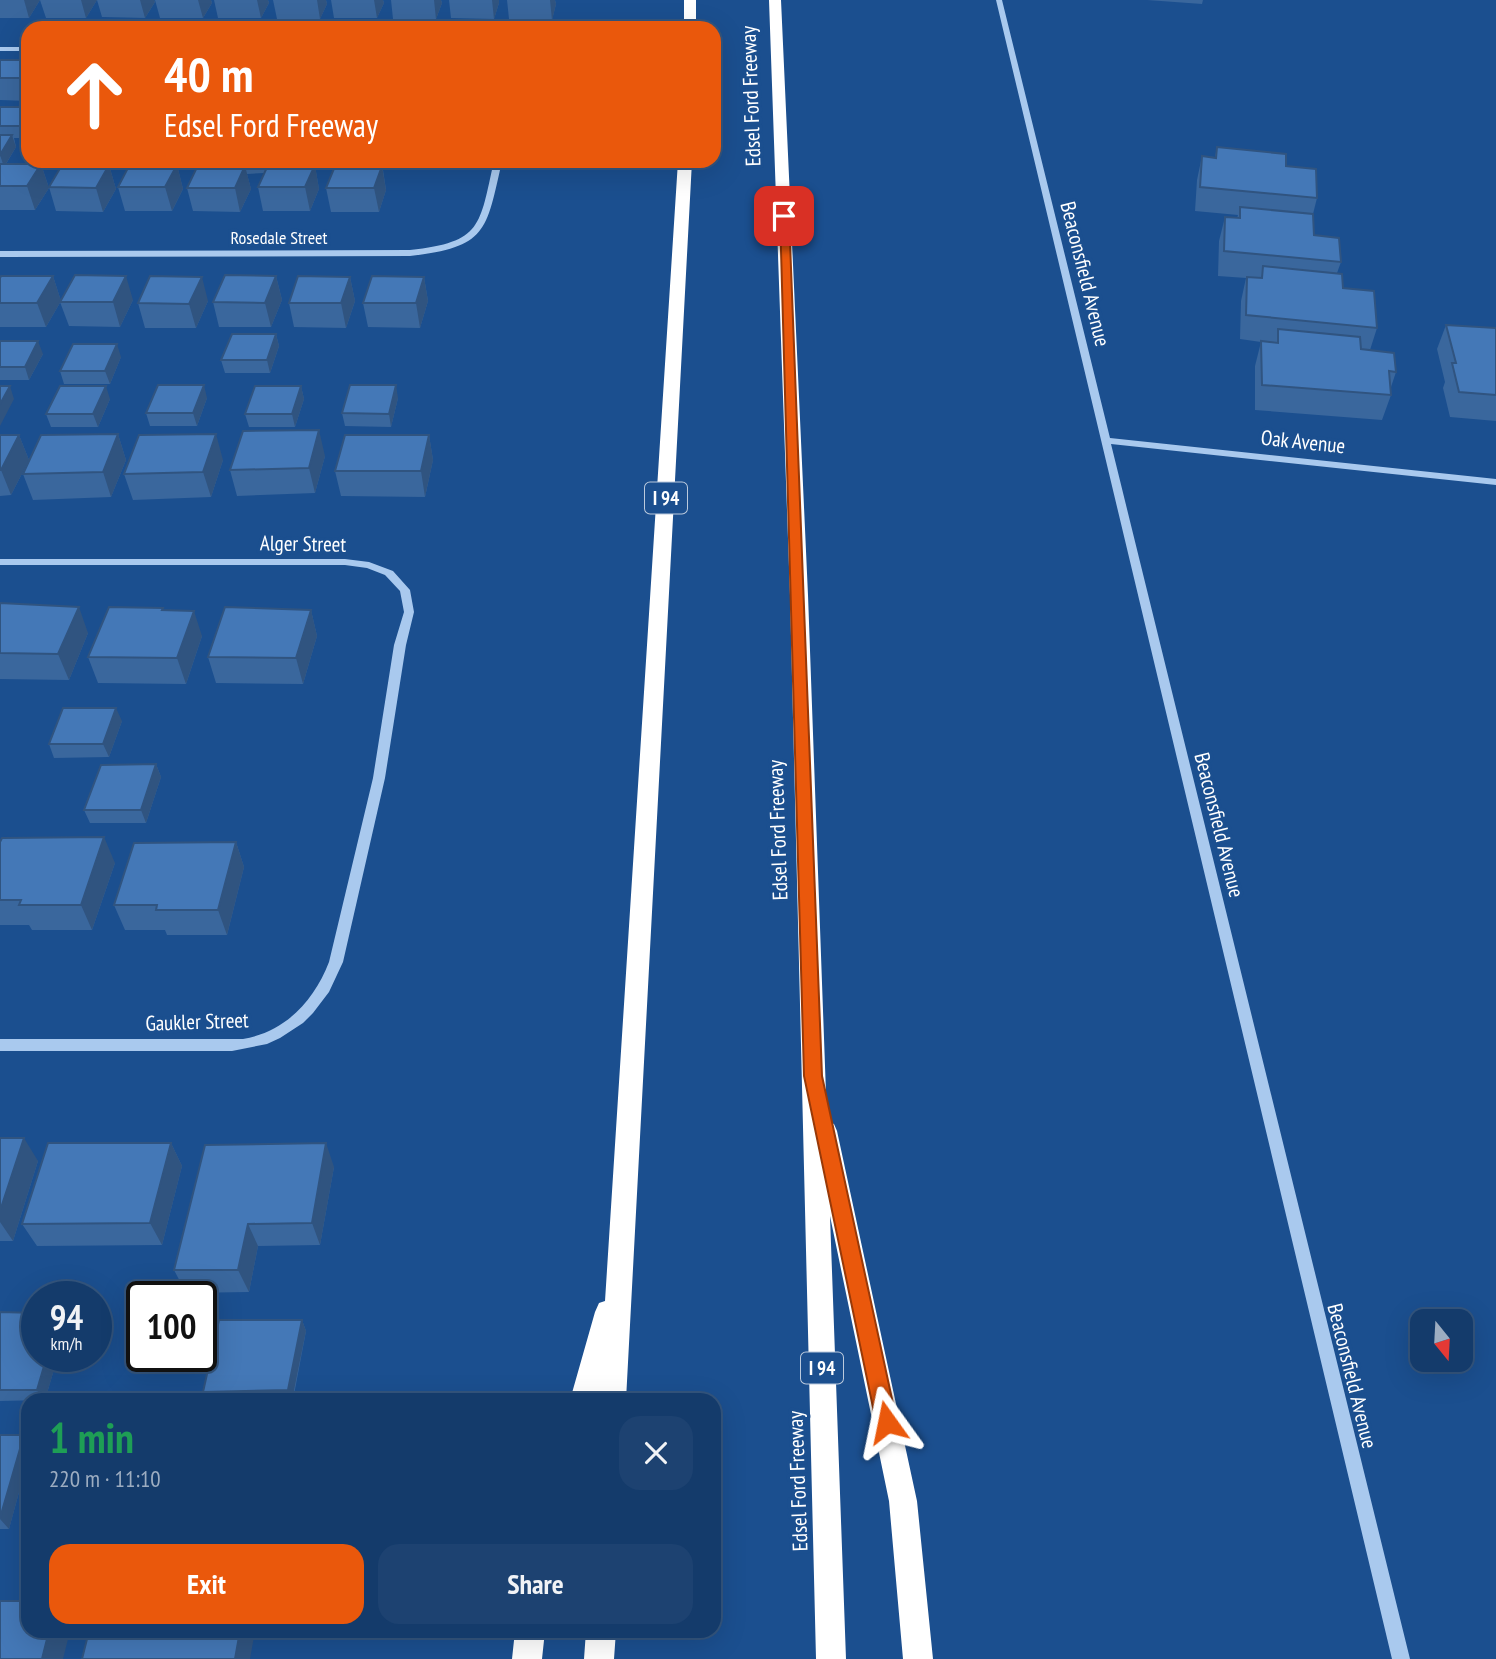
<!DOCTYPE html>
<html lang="en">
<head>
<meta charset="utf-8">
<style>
	body { margin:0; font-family:"PT Sans Narrow",sans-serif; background:#1d4271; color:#f1f3f6; height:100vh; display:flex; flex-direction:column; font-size:26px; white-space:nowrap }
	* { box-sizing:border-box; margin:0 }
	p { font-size:23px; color:#9dadc1 }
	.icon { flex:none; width:38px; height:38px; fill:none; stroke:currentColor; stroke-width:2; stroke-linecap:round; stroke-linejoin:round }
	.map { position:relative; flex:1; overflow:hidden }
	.details { position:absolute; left:21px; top:1393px; width:700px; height:245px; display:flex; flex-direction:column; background:#143b6b; border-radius:21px; box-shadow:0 7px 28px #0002,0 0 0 2px #33557e }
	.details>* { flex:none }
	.top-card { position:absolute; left:21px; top:21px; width:700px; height:147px; border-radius:21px; box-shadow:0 7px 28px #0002,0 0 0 2px #33557e; background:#ea580c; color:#fff; overflow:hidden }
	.needle { width:46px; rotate:162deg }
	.tools { position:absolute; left:1410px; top:1309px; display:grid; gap:14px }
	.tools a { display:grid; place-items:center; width:63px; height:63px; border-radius:14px; background:#143b6b; box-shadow:0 7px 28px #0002,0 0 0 2px #33557e; font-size:35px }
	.speed { position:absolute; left:21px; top:1281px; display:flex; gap:14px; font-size:35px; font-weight:700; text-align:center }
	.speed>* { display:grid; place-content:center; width:91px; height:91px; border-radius:50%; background:#143b6b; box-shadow:0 7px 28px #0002,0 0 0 2px #33557e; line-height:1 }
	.speed small { font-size:18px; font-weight:400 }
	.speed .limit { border:4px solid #111; border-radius:10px; background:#fff; color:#111 }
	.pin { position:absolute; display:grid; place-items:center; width:60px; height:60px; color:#fff; margin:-30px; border-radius:14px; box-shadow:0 4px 10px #0006 }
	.me { position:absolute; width:77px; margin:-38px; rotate:348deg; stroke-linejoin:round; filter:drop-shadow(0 0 5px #0008) }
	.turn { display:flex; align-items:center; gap:24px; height:147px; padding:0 28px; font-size:32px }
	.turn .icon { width:91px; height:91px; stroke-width:2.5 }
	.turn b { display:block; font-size:49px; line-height:60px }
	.round { display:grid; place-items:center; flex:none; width:74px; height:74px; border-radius:21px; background:#1d4271 }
	.head { display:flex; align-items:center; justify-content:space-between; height:119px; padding:0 28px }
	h1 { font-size:42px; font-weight:700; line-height:52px; color:#1e9e55 }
	.button { display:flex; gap:14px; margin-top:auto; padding:14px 28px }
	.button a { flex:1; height:80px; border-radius:21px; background:#ea580c; color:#fff; font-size:28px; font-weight:700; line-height:80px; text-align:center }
	.button a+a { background:#1d4271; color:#f1f3f6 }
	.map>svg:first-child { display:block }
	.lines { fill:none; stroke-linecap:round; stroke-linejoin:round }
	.minor { fill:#a9c9ee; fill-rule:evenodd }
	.highway { fill:#fff; fill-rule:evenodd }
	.wall { fill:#3a679d }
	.shaded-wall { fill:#305480 }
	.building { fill:#4478b7; stroke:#305480; stroke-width:2 }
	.route { fill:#ea580c; stroke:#983908; stroke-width:2 }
	.labels { text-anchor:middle; stroke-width:7; stroke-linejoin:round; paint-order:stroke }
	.far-street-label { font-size:18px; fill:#fff; stroke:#1b4f8f }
	.shield { fill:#1b4f8f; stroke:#bbcadd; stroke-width:2 }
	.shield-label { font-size:19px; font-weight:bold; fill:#fff }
	.street-label { font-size:21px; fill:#fff; stroke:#1b4f8f }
</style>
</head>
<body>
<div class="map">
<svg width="1496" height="1659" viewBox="0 0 1496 1659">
	<rect width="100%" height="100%" fill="#1b4f8f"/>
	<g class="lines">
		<path class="minor" d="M996,0H1002L1110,438L1496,479V485L1111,444L1410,1659H1392Z
			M0,47H28V51H0Z
			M494,161H502C486,232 487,247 410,256L0,257V251L410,250C483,242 479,226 494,161Z
			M0,559H345L369,562L393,571L410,590L414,612L406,645L385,778L343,962L329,992L313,1013L303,1023L280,1038L267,1044L232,1051H0V1039H243C285,1032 314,1001 329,962L373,778L394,645L404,612L400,591L385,575L367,568L345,565H0Z"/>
		<path class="highway" d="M684,0H696V28H684Z
			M769,0H781L808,595L827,1121L834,1124L837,1131L917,1501L933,1659H903L889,1501L830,1216L846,1659H816L790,595Z
			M678,161H692L626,1400H598L599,1397L598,1400H570L595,1312L599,1303L605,1301Z
			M515,1631H545L542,1659H512Z
			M586,1631H616L614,1659H584Z"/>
	</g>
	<path class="wall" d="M0,0H40L29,18H0Z
		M40,0H97L86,18H46Z
		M97,0H154L155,2L145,18L102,17Z
		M155,0H211L212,3L203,18H160Z
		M214,0H268L269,3L261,18H218Z
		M273,0H326L327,4L320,19H277Z
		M331,0H383L384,3L377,18H334Z
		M391,0H441L442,3L436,19H393Z
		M449,0H499V3L494,19L451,18Z
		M507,0H555L556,4L552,20L509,19Z
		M1147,0H1203L1202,4Z
		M0,60H28V101L0,100Z
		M0,107H28V132L24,138H14L16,147L6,164H41L49,188L35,210H0Z
		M1217,147L1286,166L1317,198L1313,214L1314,235L1341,262L1337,273L1343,288L1377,328L1370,350L1396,372L1390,390L1391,395L1382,420L1255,410V366L1261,342L1240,339L1241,301L1246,278L1218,276L1219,241L1225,217L1237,218L1238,215L1195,211L1197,180L1202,156L1215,157Z
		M111,161H142L140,165H177L183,189L172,211H125L118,187L129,166H113Z
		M180,161H209L207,165L181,164Z
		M239,161H273L272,165H312L311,161H341L339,166H375L374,161H405L403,170H383L386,190L379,212H331L326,188L335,166H315L319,189L310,211H263L258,187L264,173L247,174L251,189L240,212L193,211L187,188L239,166Z
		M109,165L116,189L103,212L56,211L49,187Z
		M53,276L61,301L46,327H0V278Z
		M276,276L282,300L271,327H219L213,302Z
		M350,277L355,301L346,328L294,327L289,303Z
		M424,277L428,301L420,328L368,327L363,303Z
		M133,300L120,327L69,326L60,302Z
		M208,301L196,328H145L138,303Z
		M1446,325L1496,328V421L1450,417L1443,388L1445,382L1437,349Z
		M276,334L279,346L270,373H225L221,360Z
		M0,341L43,354L29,380H0Z
		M121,357L110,384H64L60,371Z
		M301,386L304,399L295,427H249L245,414Z
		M207,398L197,426H150L146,413Z
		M398,398L391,427L345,426L342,413Z
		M110,399L98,427H51L46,414Z
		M118,434L126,460L111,497L33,500L23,474Z
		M0,435H19L29,460L11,495L0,496Z
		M429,435L433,460L425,497L341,496L335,471Z
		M325,456L315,493L237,496L230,470Z
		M223,460L211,497L133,500L124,474Z
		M0,603L88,633L69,680L0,679Z
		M163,608V610L202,636L186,684L98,683L88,657Z
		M311,610L317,636L303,684L216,683L208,657Z
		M122,721L109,757L54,758L49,744Z
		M156,764L161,777L146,823H90L84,810Z
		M0,842L115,863L92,930H32L29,925H0Z
		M236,842L244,867L227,935H167L165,930H125L114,905Z
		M0,1138L38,1161L13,1241H0Z
		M171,1143L182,1166L162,1245L37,1246L22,1224Z
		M334,1167L320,1245L258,1246L249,1292L186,1293L174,1270Z
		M0,1312L37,1356H58L45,1400L0,1401Z
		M302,1320L306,1331L293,1400H207L203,1392Z
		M0,1435L28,1440V1459L9,1529H0Z"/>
	<path class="shaded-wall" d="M24,0H40L29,18Z
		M81,0H97L86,18Z
		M140,0H154L155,2L145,18Z
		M198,0H211L212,3L203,18Z
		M257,0H268L269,3L261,18Z
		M317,0H326L327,4L320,19Z
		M374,0H383L384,3L377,18Z
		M434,0H441L442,3L436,19Z
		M492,0H499V3L494,19Z
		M550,0H555L556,4L552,20Z
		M28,114V132L24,138L20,126Z
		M12,135L16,147L4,167L0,155Z
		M265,161H273L268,173Z
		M401,161H405L403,170Z
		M41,164L49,188L35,210L27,186Z
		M109,165L116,189L103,212L96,188Z
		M177,165L183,189L172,211L165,187Z
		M315,165L319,189L310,211L305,187Z
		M245,166L251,189L240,212L235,188Z
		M382,166L386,190L379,212L374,188Z
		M53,276L61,301L46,327L37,303Z
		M126,276L133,300L120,327L113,302Z
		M276,276L282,300L271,327L265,303Z
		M202,277L208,301L196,328L189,304Z
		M350,277L355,301L346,328L341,303Z
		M424,277L428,301L420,328L416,303Z
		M276,334L279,346L270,373L267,360Z
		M38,341L43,354L29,380L25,367Z
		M117,344L121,357L110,384L105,371Z
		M204,385L207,398L197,426L193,413Z
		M396,385L398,398L391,427L389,414Z
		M10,386L14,399L0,426V404Z
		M106,386L110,399L98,427L93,414Z
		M301,386L304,399L295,427L292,414Z
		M319,430L325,456L315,493L309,468Z
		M118,434L126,460L111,497L103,472Z
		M216,434L223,460L211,497L203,472Z
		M19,435L29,460L11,495L1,470Z
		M429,435L433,460L425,497L421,471Z
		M79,607L88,633L69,680L58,654Z
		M311,610L317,636L303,684L296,658Z
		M194,611L202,636L186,684L177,658Z
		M116,708L122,721L109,757L103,744Z
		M156,764L161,777L146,823L141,810Z
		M104,837L115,863L92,930L81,905Z
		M236,842L244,867L227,935L218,910Z
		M24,1138L38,1161L13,1241L0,1222V1211Z
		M171,1143L182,1166L162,1245L150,1223Z
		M326,1143L334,1167L320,1245L312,1223Z
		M248,1224L258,1246L249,1292L238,1270Z
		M302,1320L306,1331L292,1400L288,1390Z
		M47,1356H58L45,1400L37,1390Z
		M24,1435L28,1440V1459L9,1529L0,1519Z
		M49,1631H70L63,1659H42Z
		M240,1631H255L250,1659H235Z"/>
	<path class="building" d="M0,60H28V78H0Z
		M0,107H28V114L20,126H0Z
		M0,135H12L0,155Z
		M1217,147L1286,154V166L1316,169L1317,198L1200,187L1202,156L1216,158Z
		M0,164H41L27,186H0Z
		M130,164L177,165L165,187H118Z
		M62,165H109L96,188L49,187Z
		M198,165L245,166L235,188H187Z
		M268,165H315L305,187H258Z
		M335,166H382L374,188H326Z
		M1240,207L1313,214L1314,235L1339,238L1341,262L1224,251L1225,217L1240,218Z
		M1263,266L1342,274L1343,288L1374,291L1377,328L1246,315L1247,277L1262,278Z
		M75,275L126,276L113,302H60Z
		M225,275L276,276L265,303L213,302Z
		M1,276H53L37,303H0V278Z
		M150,276L202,277L189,304L138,303Z
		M298,276L350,277L341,303H289Z
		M372,276L424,277L416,303H363Z
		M1446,325L1496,328V395L1459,392L1452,363H1456Z
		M1278,329L1360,337L1361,349L1394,353L1396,372L1389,371L1391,395L1262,385L1261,341L1278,343Z
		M232,334H276L267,360H221Z
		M0,341H38L25,367H0Z
		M73,344H117L105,371H60Z
		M158,385H204L193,413H146Z
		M350,385H396L389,414L342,413Z
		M0,386H10L0,404Z
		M60,386H106L93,414H46Z
		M255,386H301L292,414H245Z
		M319,430L309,468L230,470L243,431Z
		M118,434L103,472L23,474L41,435Z
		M216,434L203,472L124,474L139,435Z
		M0,435H19L1,470H0Z
		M345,435H429L421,471H335Z
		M0,603L79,607L58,654L0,653Z
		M109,607L163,608L162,610L194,611L177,658L88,657Z
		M225,607L311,610L296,658L208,657Z
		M63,708H116L103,744H49Z
		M156,764L141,810H84L101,765Z
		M104,837L81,905H19L21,900H0V842L2,838Z
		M236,842L218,910H156L157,905H114L134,843Z
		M0,1138H24L0,1211Z
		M48,1143H171L150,1223L22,1224Z
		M326,1143L312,1223L248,1224L238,1270H174L205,1145Z
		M0,1312L37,1313V1356H47L37,1390H0Z
		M219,1320H302L288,1390L203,1392Z
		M0,1435H24L0,1518Z
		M0,1601H28V1631H49L42,1659H0Z
		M89,1631H240L235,1659H82Z"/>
	<path class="route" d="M780,214L789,216L822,1076L897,1422L894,1429L887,1432L879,1429L876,1422L804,1076Z"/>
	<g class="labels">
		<g class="far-street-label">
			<text x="279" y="244">Rosedale Street</text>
		</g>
		<g class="shield">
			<rect x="645" y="482.5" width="42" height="31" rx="5"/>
			<rect x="801" y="1352.5" width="42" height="31" rx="5"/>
		</g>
		<g class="shield-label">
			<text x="666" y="505">I 94</text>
			<text x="822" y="1375">I 94</text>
		</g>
		<g class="street-label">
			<text transform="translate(751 96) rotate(-92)" y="7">Edsel Ford Freeway</text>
			<text transform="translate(1085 274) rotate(76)" y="7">Beaconsfield Avenue</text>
			<text transform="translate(1303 442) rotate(6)" y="7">Oak Avenue</text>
			<text transform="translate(303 544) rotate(1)" y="7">Alger Street</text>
			<text transform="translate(1219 825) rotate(76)" y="7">Beaconsfield Avenue</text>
			<text transform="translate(778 830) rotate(-92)" y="7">Edsel Ford Freeway</text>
			<text transform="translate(197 1022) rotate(-2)" y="7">Gaukler Street</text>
			<text transform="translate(1352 1376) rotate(76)" y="7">Beaconsfield Avenue</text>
			<text transform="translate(798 1481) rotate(-92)" y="7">Edsel Ford Freeway</text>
		</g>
	</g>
</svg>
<div class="tools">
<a><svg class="needle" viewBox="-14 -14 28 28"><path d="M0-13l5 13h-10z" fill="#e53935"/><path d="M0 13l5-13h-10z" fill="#9dadc1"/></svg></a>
</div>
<div class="speed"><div>94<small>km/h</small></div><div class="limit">100</div></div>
<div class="pin" style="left:784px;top:216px;background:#d93025"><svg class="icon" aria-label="arrive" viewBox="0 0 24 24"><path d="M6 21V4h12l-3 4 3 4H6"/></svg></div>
<svg class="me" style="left:887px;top:1422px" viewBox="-20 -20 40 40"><path d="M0-17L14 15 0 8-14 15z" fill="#ea580c" stroke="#fff" stroke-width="4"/></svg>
<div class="top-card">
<div class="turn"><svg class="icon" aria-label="ahead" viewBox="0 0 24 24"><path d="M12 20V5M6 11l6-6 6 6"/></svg><div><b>40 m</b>Edsel Ford Freeway</div></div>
</div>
<section class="details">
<div class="head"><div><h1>1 min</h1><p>220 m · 11:10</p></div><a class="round"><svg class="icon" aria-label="close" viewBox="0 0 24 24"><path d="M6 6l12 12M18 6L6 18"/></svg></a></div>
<div class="button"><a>Exit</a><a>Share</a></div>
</section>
</div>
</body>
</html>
